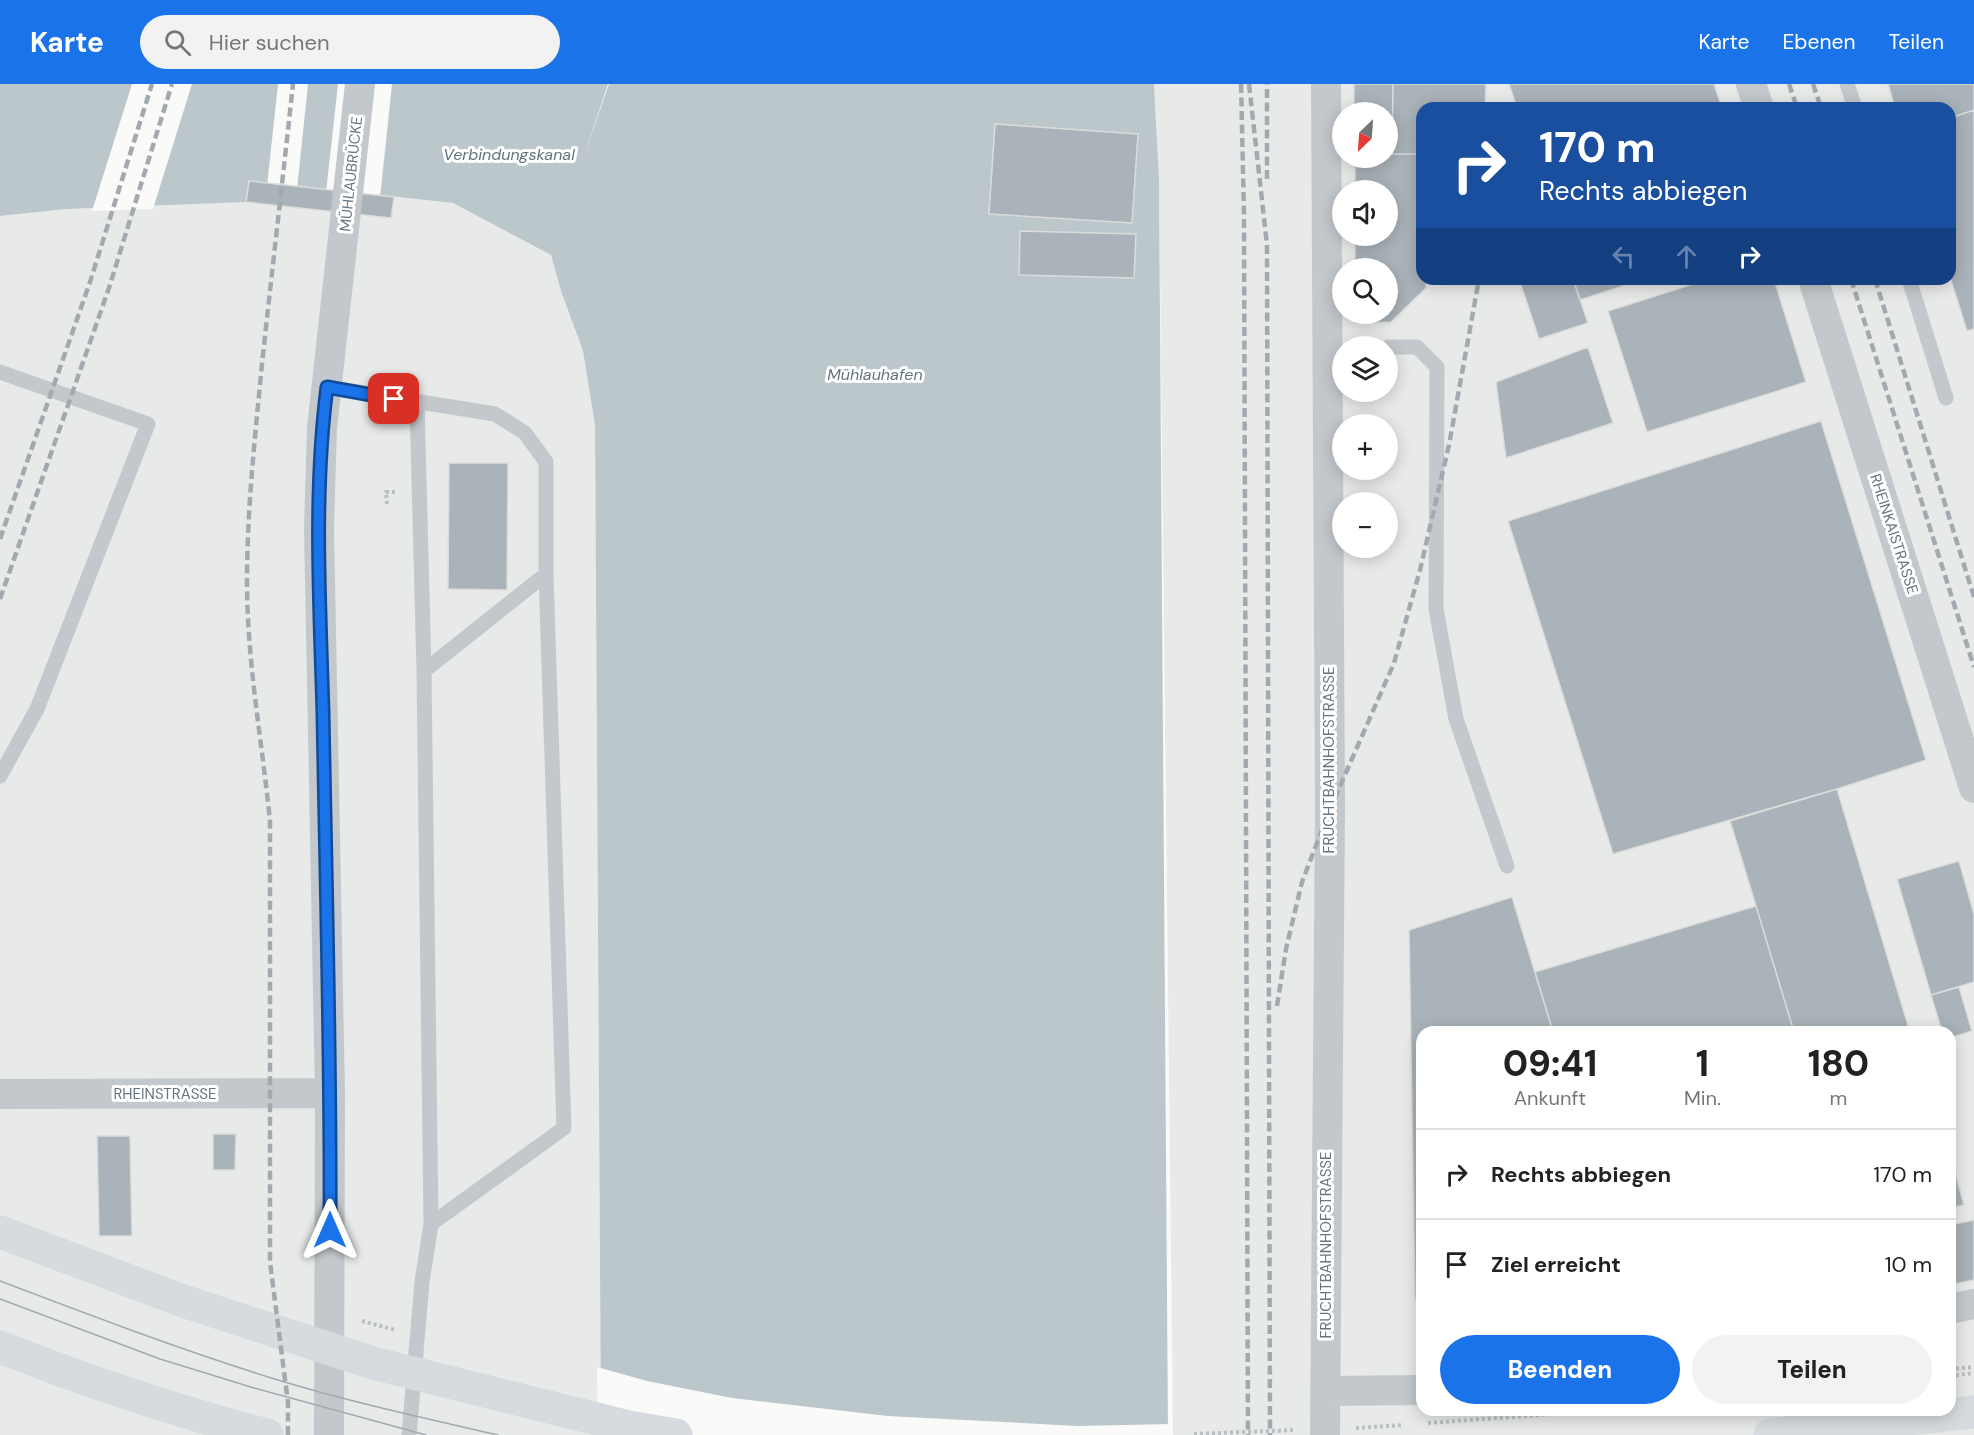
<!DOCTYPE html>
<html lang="de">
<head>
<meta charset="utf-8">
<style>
	body { margin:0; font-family:"DM Sans",sans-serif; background:#f2f2f2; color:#222; height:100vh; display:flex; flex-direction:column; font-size:22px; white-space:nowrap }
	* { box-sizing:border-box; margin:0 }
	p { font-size:20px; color:#767676 }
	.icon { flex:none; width:33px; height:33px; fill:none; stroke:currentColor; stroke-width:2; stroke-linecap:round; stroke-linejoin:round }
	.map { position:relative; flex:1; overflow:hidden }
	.sheet { position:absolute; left:1416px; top:942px; width:540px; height:390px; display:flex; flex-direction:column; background:#fff; border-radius:18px; box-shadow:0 3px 15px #0003 }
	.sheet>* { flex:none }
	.banner { position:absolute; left:1416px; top:18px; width:540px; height:183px; border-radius:18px; box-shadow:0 3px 15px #0003; background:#1a4fa0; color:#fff; overflow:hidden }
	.needle { width:39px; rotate:205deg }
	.controls { position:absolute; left:1332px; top:18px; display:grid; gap:12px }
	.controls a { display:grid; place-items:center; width:66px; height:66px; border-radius:50%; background:#fff; box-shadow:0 3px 15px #0003; font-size:30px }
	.pin { position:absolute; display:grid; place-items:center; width:51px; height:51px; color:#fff; margin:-26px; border-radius:12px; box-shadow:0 3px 9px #0006 }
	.me { position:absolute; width:66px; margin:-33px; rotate:0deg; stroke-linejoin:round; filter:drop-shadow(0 0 4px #0008) }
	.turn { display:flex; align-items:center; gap:21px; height:126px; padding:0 24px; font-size:27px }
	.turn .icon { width:78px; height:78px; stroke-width:2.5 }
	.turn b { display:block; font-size:42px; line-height:51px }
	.lanes { display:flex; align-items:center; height:57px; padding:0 24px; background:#0003; justify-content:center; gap:30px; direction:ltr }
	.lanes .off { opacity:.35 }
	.eta { display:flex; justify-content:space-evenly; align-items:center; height:102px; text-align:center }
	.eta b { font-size:36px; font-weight:800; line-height:42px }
	.action { display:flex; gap:12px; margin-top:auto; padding:12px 24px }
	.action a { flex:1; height:69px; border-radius:36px; background:#1a73e8; color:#fff; font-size:24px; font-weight:800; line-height:69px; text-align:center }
	.action a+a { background:#f2f2f2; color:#222 }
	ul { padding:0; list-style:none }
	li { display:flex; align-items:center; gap:18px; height:90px; padding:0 24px; border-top:2px solid #e0e0e0 }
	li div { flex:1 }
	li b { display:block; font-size:22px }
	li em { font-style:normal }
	header { display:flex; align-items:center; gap:36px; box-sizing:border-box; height:84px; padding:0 30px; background:#1a73e8; color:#fff }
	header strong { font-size:28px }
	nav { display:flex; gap:33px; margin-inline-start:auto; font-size:21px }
	.search { width:420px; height:54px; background:#f2f2f2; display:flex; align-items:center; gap:15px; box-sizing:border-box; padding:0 21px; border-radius:33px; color:#767676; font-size:22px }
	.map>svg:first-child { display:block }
	.built { fill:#e8e9e9; fill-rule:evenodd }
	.water { fill:#bbc7cb }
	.pier { fill:#fafaf8 }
	.building { fill:#aab3b9; stroke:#dcdcda; stroke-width:1.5 }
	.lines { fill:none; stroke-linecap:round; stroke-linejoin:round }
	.path { stroke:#bbbfc2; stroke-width:4; stroke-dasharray:3 3; stroke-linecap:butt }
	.service { stroke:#c3c8cc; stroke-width:15 }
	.minor { stroke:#c3c8cc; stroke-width:30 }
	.trunk { stroke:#d6dbdf; stroke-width:33 }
	.tram { stroke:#a2aab0; stroke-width:1.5 }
	.rail { stroke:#a2aab0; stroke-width:4.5; stroke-dasharray:9 4.5; stroke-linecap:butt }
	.route-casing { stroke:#114b97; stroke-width:15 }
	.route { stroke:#1a73e8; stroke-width:10 }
	.labels { text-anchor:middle; stroke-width:6; stroke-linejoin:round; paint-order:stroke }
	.street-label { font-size:15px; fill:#657683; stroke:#fff }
	.water-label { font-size:16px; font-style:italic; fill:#60757c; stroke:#fff }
</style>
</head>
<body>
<header>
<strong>Karte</strong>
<div class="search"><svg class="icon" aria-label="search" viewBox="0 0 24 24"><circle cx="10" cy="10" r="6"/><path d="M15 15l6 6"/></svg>Hier suchen</div>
<nav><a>Karte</a><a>Ebenen</a><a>Teilen</a></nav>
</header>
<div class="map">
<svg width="1974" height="1351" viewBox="0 0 1974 1351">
	<rect width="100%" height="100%" fill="#fafaf8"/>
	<path class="built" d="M1154,0H1974V1351H1173L1159,95ZM1422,24H1950V195H1422ZM1342,28H1388V74H1342ZM1342,106H1388V152H1342ZM1342,184H1388V230H1342ZM1342,262H1388V308H1342ZM1342,340H1388V386H1342ZM1342,418H1388V464H1342ZM1422,948H1950V1326H1422Z
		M249,97L453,119L551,171L561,207L583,267L595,341L601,1351H0V132L67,125L246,118Z"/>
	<path class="water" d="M0,0H608L582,78L609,0H1154L1159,95L1168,1351H601L595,341L583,267L561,207L551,171L453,119L249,97L246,118L67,125L0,132Z"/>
	<path class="pier" d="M132,0H192L153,125L92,127Z
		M278,0H308L297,105L267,102Z
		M338,0H392L380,114L326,108Z
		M597,1283L647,1297L732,1314L888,1332L1078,1342L1171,1340V1351H598Z"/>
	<path class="building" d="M1354,0H1393L1392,70H1422V195H1426V204L1391,238L1355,239V230H1388V184H1355V152H1388V106H1355V74H1388V28H1354Z
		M1393,0H1486L1485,24H1422V70H1392Z
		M1509,0H1714L1722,24H1517Z
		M1888,0H1974V26L1950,34V24H1895Z
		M1974,26V245L1967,247L1950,193V34Z
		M995,40L1138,50L1132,139L989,130Z
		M249,97L394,113L391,134L246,118Z
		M1020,147L1136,150L1134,194L1019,191Z
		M1519,195H1573L1588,239L1539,255Z
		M1573,195H1644L1580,216Z
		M1709,195H1774L1806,298L1647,348L1608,227Z
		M1588,263L1613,339L1506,374L1496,298Z
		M1821,337L1926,676L1837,705L1613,770L1508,437Z
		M449,379H508L507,506L448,505Z
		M1837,705L1910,948H1794L1756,822L1730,737Z
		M1959,777L1974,830V898L1931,911L1897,795Z
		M1512,813L1553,948H1422V1214L1415,1216L1409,846Z
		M1756,822L1794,948H1553L1535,888Z
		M1959,903L1972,947L1950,954V948H1942L1931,911Z
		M213,1050H236L235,1086H213Z
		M97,1052H130L132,1152H99Z
		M1950,1070L1964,1121L1950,1124Z
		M1974,1136V1196L1950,1201V1141Z"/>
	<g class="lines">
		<path class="path" d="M387,420L386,408H395
			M362,1237L395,1246
			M1950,1285L1974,1283
			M1950,1292L1974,1289
			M1428,1339L1607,1326
			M1356,1344L1403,1341
			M1194,1350L1295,1346"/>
		<path class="service" d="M1847,0L1855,24
			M1909,195L1946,314
			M1388,263H1417L1437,283L1436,525L1456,635L1507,782
			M0,288L148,340L37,625L0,692
			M327,303L495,330L525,349L546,378V490L564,1044L431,1140L422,1198L409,1351
			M417,319L424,587
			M431,1140L424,587L546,490"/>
		<path class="minor" d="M1751,0L1759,24
			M1813,195L1974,704
			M0,1010L330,1009
			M1950,1225L1974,1220
			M1325,1307L1422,1306
			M329,1351L330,1009L319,445L322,344L360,0
			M1325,1351L1330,725L1326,0"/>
		<path class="trunk" d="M0,1148L183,1217L373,1279L629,1343L676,1351
			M0,1263C88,1298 176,1327 267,1351
			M1770,1351L1974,1328"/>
		<path class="tram" d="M0,1197C92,1232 184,1267 278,1296C350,1318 424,1334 498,1351
			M0,1215L160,1275L254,1304L426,1351"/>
		<path class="rail" d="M1241,0L1244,130L1248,1351
			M1249,0L1267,161L1270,1351
			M1789,0L1797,24
			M1813,0L1821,24
			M1267,95V0
			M1851,195L1974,583
			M1875,195L1974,513
			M0,455L90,198L152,0
			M0,515L109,204L172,0
			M1277,922L1286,865L1302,798L1330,725L1394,579L1420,486L1449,361L1479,195
			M288,1351V1319L270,1178V737C262,657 247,578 247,498C247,425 255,353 262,280C272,187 283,93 293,0"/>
	</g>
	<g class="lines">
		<defs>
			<path id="route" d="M330,1146C331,973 326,801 323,629C320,521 313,411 327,303L394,315"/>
		</defs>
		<use href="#route" class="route-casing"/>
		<use href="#route" class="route"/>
	</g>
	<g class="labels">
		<g class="street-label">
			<text transform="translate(351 90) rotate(-84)" y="5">MÜHLAUBRÜCKE</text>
			<text transform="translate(1894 450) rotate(72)" y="5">RHEINKAISTRASSE</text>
			<text transform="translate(1329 676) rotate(-90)" y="5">FRUCHTBAHNHOFSTRASSE</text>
			<text x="165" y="1015">RHEINSTRASSE</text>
			<text transform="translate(1326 1161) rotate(-90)" y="5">FRUCHTBAHNHOFSTRASSE</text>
		</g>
		<g class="water-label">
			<text x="509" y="76">Verbindungskanal</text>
			<text x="875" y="296">Mühlauhafen</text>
		</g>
	</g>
</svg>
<div class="controls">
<a><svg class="needle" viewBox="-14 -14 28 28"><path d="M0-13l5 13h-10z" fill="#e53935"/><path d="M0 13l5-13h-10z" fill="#767676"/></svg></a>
<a><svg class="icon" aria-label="sound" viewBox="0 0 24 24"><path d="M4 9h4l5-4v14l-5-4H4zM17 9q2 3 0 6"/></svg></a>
<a><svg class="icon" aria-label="search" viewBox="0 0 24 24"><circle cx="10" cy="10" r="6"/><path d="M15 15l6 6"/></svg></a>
<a><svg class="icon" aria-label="layers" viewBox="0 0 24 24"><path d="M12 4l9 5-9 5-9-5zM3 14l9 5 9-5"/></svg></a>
<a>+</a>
<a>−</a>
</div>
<div class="pin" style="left:394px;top:315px;background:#d93025"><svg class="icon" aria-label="arrive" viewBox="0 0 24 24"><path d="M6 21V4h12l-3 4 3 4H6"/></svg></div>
<svg class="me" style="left:330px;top:1146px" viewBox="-20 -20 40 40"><path d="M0-17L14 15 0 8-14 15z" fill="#1a73e8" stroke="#fff" stroke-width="4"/></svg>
<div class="banner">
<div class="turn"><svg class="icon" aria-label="right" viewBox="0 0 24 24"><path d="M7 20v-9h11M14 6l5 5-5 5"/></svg><div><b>170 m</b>Rechts abbiegen</div></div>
<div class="lanes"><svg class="icon off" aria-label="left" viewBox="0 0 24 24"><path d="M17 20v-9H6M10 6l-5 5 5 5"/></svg><svg class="icon off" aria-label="ahead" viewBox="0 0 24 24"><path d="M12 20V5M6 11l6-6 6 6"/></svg><svg class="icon" aria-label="right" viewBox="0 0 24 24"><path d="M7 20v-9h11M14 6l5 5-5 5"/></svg></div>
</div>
<section class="sheet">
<div class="eta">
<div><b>09:41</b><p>Ankunft</p></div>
<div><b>1</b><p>Min.</p></div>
<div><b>180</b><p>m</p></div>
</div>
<ul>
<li><svg class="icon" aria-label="right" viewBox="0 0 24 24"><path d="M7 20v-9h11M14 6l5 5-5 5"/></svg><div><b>Rechts abbiegen</b></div><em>170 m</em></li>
<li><svg class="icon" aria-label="arrive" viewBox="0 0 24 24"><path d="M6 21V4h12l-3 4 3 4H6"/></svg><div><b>Ziel erreicht</b></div><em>10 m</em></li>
</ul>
<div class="action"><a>Beenden</a><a>Teilen</a></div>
</section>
</div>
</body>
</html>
